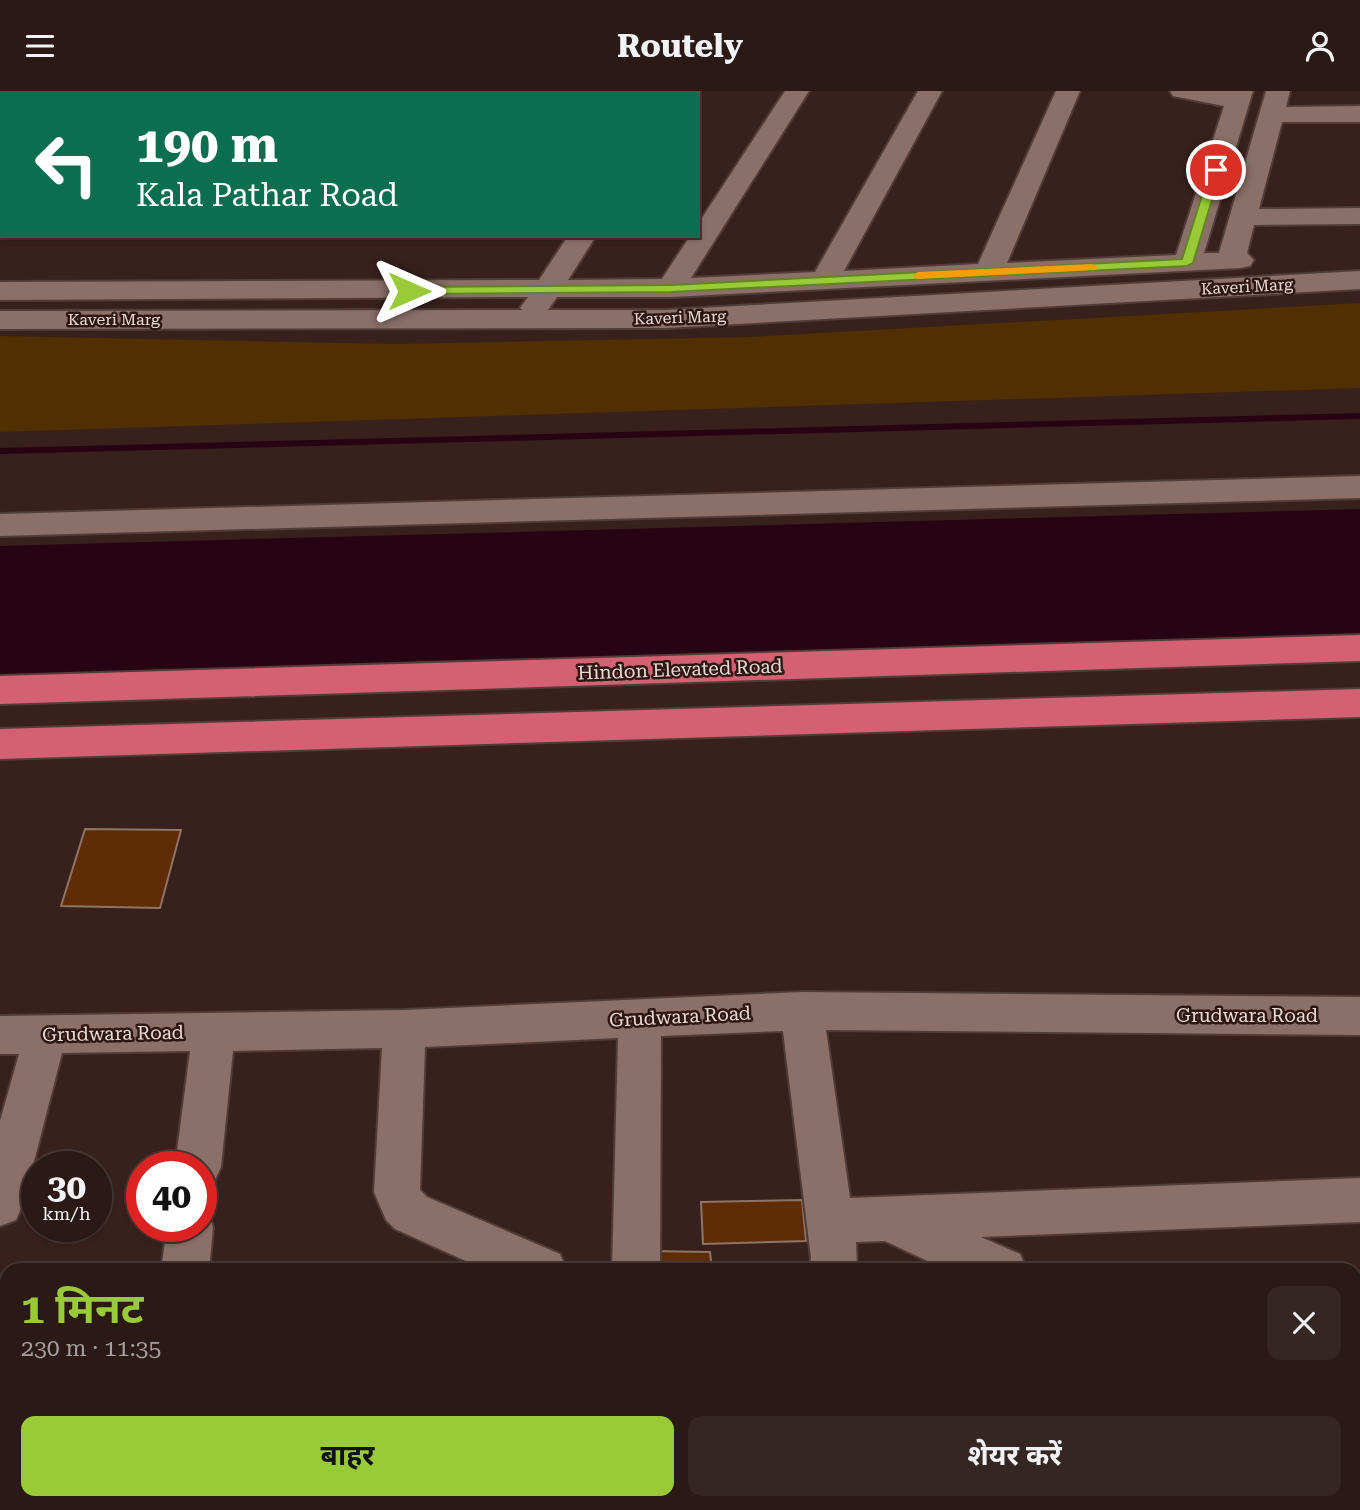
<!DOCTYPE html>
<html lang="hi">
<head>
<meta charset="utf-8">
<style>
	body { margin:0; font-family:"Roboto Serif","Noto Sans Devanagari",serif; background:#362622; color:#f1f3f6; height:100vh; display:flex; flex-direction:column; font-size:26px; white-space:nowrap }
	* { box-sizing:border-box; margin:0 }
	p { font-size:23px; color:#a5a0a0 }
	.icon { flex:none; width:38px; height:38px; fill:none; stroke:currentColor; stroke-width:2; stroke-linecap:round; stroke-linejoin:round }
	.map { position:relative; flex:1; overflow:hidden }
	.details { position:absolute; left:0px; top:1172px; width:1362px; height:247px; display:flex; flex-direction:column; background:#2a1915; border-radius:21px 21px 0 0; box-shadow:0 2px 5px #0004,0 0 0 2px #463834 }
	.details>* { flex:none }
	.banner { position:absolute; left:0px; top:0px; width:700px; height:147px; box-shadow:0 2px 5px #0004,0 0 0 2px #463834; background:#0b6e4f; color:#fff; overflow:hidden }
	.speed { position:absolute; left:21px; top:1060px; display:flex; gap:14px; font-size:35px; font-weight:700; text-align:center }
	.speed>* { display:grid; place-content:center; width:91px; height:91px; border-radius:50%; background:#2a1915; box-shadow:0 2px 5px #0004,0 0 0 2px #463834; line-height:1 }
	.speed small { font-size:18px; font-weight:400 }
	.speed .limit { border:10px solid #d22; background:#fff; color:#111 }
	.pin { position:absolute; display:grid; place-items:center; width:60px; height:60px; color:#fff; margin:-30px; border:4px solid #fff; border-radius:50%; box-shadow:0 2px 7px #0007 }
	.me { position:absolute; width:77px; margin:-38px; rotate:90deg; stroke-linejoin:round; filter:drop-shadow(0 0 5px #0008) }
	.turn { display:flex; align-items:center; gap:24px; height:147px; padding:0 21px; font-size:32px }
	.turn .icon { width:91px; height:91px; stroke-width:2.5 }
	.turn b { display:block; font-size:49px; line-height:60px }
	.round { display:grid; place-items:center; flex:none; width:74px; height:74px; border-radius:14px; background:#362622 }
	.headline { display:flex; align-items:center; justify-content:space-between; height:119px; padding:0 21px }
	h1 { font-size:42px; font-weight:700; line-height:52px; color:#98cb37 }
	.primary-button { display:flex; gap:14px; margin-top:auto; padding:14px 21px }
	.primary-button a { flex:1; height:80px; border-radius:14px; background:#98cb37; color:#111; font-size:28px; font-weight:700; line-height:80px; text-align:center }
	.primary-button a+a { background:#362622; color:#f1f3f6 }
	header { display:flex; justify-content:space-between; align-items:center; height:91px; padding:0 21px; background:#2a1915; font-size:32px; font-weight:700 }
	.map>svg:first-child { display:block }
	.green { fill:#502f00 }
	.water { fill:#270314 }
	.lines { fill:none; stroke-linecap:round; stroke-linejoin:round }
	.stream { fill:#270314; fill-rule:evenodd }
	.building { fill:#5f2c05; stroke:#8e7567; stroke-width:2 }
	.minor-casing { stroke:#503c38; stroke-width:4 }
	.highway-casing { stroke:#503c38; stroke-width:4 }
	.minor { fill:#8b6f69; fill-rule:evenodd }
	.highway { fill:#d46171; fill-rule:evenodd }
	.route { fill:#98cb37; stroke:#638424; stroke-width:2 }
	.slow { fill:#f59e0b }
	.labels { text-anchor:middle; stroke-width:5; stroke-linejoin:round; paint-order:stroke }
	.far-street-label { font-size:16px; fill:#eadad6; stroke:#2e1713 }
	.street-label { font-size:19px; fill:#eadad6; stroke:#2e1713 }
</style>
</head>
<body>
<header><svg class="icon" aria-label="menu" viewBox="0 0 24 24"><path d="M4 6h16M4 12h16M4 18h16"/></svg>Routely<svg class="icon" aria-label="person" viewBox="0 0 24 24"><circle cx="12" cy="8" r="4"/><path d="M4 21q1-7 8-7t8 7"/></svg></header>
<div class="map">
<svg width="1360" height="1419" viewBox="0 0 1360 1419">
	<rect width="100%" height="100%" fill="#38211c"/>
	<path class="green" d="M1360,212V297L0,341V245L395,253L749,246Z"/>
	<path class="water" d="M1360,418V571L0,610V455Z"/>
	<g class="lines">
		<path class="stream" d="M1360,322V328L0,363V357Z"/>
	</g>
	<path class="building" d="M85,738L181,739L160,817L61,815Z
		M802,1109L806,1150L703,1153L701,1111Z
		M650,1160L710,1161L712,1180H649Z
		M887,1412H950L948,1419H884Z
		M1170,1412H1225L1223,1419H1169Z
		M1234,1412H1293L1292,1419H1233Z"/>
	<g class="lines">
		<defs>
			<path id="minor" d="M1,0H27L2,2V5Z
				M150,0H175L149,2Z
				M271,0H296L270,2Z
				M410,0H440L441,2H411Z
				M543,0H567L542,2Z
				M665,0H689L664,2Z
				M785,0H809L691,187L815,181L918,0H942L844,180L978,173L1056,0H1080L1007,172L1176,164L1224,15L1173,5L1170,0H1253L1204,162H1219L1266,0H1290L1286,16L1360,15V31H1282L1259,118L1360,117V133L1254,134L1247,162L1254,169L1250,175L1240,177L671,206H557L548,219H666L1360,180V198L666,237L0,238V220L522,219L520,217L528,206L0,209V191L539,189L568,145H596L568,189L662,188L690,145H698V133Z
				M0,89H2V105H0Z
				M1360,385V407L0,445V423Z
				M802,901L1360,906V944L826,939L850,1107L1360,1087V1131L981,1146L1020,1163L1027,1180H949L885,1150L856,1151L857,1180H809L811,1167L783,940L661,945L660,1180H612L618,947L425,956L420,1099L427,1106L560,1163L567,1180H488L395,1138L386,1129L374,1101L382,957L233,960L221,1076L214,1091L201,1096V1076H175L190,960L62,962L23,1113L16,1129L0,1135V1030L19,963H0V925L404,919Z
				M201,1118L207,1120L213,1136L209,1180H161L167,1136H201Z
				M0,1277L7,1280V1331L0,1328Z
				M1354,1309L1360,1311V1362L1354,1360Z
				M54,1412H107L104,1419H51Z
				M463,1412H525L528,1419H466Z
				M750,1412H802L799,1419H747Z
				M1053,1412H1117L1120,1419H1056Z"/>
			<path id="highway" d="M1360,544V570L0,613V585Z
				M1360,598V626L0,668V638Z"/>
		</defs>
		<use href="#minor" class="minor-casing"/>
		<use href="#highway" class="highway-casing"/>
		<use href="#minor" class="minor"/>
		<use href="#highway" class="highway"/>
	</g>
	<path class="route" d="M1216,76L1221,79L1193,172L1187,175L671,201L409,203L403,200L409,196L671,194L1182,168L1210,79Z"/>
	<path class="slow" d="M1092,173L1098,176L1096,179L918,188L912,185L918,181Z"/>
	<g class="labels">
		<g class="far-street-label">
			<text transform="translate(1247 195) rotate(-3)" y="6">Kaveri Marg</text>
			<text transform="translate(680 226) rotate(-2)" y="6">Kaveri Marg</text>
			<text x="114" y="234">Kaveri Marg</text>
		</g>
		<g class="street-label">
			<text transform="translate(680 578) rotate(-2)" y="7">Hindon Elevated Road</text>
			<text x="1247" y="931">Grudwara Road</text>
			<text transform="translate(680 925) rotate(-3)" y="7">Grudwara Road</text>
			<text transform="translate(113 942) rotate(-1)" y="7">Grudwara Road</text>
		</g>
	</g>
</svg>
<div class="speed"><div>30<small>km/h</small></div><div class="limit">40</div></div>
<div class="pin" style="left:1216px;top:79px;background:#d93025"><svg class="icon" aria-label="arrive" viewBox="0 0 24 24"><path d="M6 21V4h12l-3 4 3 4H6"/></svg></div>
<svg class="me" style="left:409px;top:200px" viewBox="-20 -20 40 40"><path d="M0-17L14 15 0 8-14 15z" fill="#98cb37" stroke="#fff" stroke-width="4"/></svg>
<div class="banner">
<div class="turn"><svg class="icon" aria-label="left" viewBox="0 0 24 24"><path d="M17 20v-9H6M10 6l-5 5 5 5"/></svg><div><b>190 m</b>Kala Pathar Road</div></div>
</div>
<section class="details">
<div class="headline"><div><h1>1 मिनट</h1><p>230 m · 11:35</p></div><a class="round"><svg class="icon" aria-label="close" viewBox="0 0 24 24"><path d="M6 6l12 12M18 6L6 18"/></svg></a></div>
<div class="primary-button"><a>बाहर</a><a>शेयर करें</a></div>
</section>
</div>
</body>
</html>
